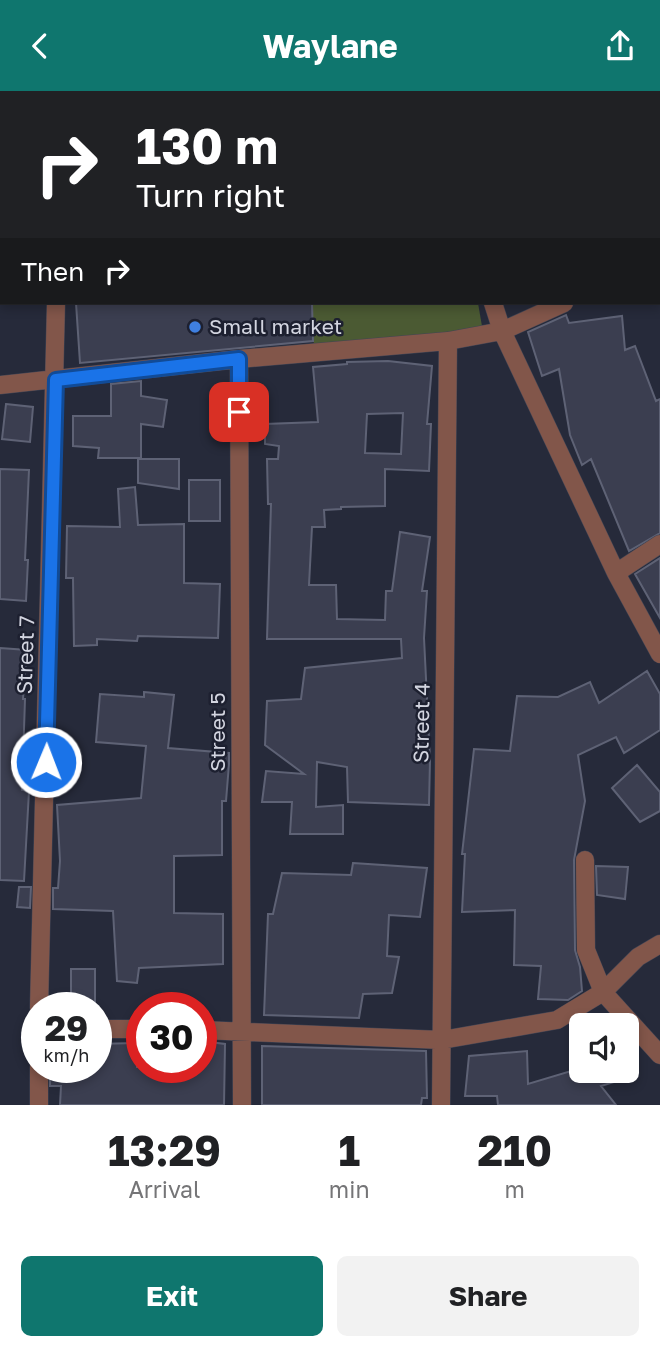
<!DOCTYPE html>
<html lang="en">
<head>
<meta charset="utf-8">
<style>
	body { margin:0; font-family:"Golos Text",sans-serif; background:#f2f2f2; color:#202124; height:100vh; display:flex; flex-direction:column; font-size:26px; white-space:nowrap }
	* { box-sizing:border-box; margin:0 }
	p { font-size:23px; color:#757577 }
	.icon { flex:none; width:38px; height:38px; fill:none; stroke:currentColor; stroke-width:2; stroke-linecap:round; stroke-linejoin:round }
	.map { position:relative; height:1014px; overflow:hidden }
	.side { display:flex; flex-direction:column; background:#fff; flex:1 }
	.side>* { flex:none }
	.hud { position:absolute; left:0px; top:0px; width:662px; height:214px; box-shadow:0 4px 10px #0003; background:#202124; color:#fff; overflow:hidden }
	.controls { position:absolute; left:569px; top:922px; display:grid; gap:14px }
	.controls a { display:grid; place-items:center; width:70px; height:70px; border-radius:10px; background:#fff; box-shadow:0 4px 10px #0003; font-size:35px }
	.speed { position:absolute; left:21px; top:901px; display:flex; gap:14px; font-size:35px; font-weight:700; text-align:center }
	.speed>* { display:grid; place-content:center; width:91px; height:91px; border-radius:50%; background:#fff; box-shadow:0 4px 10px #0003; line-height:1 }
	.speed small { font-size:18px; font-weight:400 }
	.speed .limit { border:10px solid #d22; background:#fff; color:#111 }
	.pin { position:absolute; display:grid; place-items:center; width:60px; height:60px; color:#fff; margin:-30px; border-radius:14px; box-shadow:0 4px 10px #0006 }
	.me { position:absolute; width:77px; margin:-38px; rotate:1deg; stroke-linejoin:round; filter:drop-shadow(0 0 5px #0008) }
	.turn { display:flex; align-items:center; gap:24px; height:147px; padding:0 21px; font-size:32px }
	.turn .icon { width:91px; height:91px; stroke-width:2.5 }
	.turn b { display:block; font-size:49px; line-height:60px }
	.then { display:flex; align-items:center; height:66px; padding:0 21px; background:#0003; gap:14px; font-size:26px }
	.eta { display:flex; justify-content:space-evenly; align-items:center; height:119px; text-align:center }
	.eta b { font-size:42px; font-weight:700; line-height:49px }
	.cta { display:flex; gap:14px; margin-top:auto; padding:14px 21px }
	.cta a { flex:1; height:80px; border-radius:10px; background:#0f766e; color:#fff; font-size:28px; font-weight:700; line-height:80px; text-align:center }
	.cta a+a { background:#f2f2f2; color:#202124 }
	header { display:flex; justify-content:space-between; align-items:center; height:91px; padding:0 21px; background:#0f766e; color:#fff; font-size:32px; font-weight:700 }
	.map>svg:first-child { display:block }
	.green { fill:#4b5a33 }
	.building { fill:#3b3e50; stroke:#5e6275; stroke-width:2; fill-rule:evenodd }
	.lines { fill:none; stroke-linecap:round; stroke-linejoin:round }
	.minor-casing { stroke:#424555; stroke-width:19 }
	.minor { stroke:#82564a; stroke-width:18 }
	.route-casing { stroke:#114b97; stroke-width:18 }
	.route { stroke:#1a73e8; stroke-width:12 }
	.shop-dot { fill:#3f7fe0; stroke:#1d2030; stroke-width:2.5 }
	.labels { text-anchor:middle; stroke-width:5; stroke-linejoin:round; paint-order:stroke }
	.poi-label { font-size:21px; fill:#d3d5e0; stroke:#1d2030; text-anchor:start }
	.street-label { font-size:21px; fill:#d3d5e0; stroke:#1d2030 }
</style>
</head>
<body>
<header><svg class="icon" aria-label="back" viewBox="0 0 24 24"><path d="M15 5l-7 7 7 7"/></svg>Waylane<svg class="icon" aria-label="share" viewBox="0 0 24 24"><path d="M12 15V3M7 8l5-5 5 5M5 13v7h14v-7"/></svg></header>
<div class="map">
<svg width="660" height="1014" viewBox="0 0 660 1014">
	<rect width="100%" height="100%" fill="#262a3a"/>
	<path class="green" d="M312,212H478L484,247L314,259Z"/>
	<path class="building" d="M76,212H312L313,250L80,272Z
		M566,224L569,232L622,225L625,259L635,255L656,310L660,308V442L629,460L591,368L582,374L570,344L559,278L542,285L528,241Z
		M388,270L432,275L427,333H431L429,380L385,378V415L341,416V418L324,419L325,436H312L309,494H336L337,528L385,529L386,500H392L400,441L430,446L422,500H427L424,547L430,669L429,714L348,711L347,676L317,671L316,716L343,714V743H290L292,711H262L266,680L304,683L265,654L267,610L301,608L305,577L402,567L401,548H267L271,413H268L267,368H278L279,355L265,353V333L318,331L313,276L347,273V271ZM403,322L401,363L365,362L367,323Z
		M141,290V305L167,309L163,336L141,333V367H98L99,357L73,355V325H111V293Z
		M6,313L33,316L30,351L2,348Z
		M138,368H179V398L138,392Z
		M0,378L29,379L25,469H28L26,510L0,508Z
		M189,389H220V430H189Z
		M135,396L138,434L184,433V492L220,493L218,547L138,545L137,550L97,548V554L74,555L73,487H66L67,435L120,436L118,398Z
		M660,467V527L635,483Z
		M0,557L27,559L23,608H25L22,699L29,700L24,790L0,789Z
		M647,580L660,603V639L624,662L616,646L578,664L585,710L574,769L575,859L580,876L582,900L568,909L538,908L541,875L514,874L515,819L462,821L465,763H462L474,658L510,660L517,605L558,606L590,591L599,612Z
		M144,601L174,604L168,657L229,662V673L226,710H222V764L174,765V822L223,823V873L139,877L137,892L117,890L113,820L53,818V797H58L60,770L57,714L141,707L146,655L96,651L100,603L144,606Z
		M637,674L660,701V720L640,731L612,697Z
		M353,772L427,777L420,826L389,824L387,865L399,866L392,902L363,903L359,927L264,924L268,823H273L282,782L351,784Z
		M596,775L628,776L625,808L597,804Z
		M19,796H31L30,817L17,816Z
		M71,878H95V917H71Z
		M201,950L225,953L224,1014H60L61,995H50V976H96V953L136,952L137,976H201Z
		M262,955L426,960L427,1007H422L421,1014H262Z
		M527,960L528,993L581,977V980H635L636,984L601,995L616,1014H498L497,1005H465L469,965Z"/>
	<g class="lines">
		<defs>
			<path id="minor" d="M56,0V2
				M431,0L432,2
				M508,2L511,0
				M493,212L502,240L616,482L660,563
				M239,268L242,1014
				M0,294L239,268L448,250L502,240L564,212
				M616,482L660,453
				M585,769L586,859L603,901L660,964
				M39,917L56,212
				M96,938H142
				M201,939L442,949L557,929L603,901L638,866L660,853
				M39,1014V976
				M441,1014L448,250"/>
		</defs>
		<use href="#minor" class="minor-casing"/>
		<use href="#minor" class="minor"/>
	</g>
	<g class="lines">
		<defs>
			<path id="route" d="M46,671L56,289L239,268V321"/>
		</defs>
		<use href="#route" class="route-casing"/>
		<use href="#route" class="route"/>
	</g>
	<circle class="shop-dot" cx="195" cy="236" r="7"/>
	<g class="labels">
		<g class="poi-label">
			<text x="209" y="243">Small market</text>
		</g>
		<g class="street-label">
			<text transform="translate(26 564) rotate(-88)" y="7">Street 7</text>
			<text transform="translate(422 632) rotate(-89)" y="7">Street 4</text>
			<text transform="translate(218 641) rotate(-90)" y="7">Street 5</text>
		</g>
	</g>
</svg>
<div class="controls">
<a><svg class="icon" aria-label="sound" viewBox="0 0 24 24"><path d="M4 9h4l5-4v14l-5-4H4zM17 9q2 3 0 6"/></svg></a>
</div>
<div class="speed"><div>29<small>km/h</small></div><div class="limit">30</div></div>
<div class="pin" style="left:239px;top:321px;background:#d93025"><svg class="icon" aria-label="arrive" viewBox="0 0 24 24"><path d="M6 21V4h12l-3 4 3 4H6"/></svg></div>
<svg class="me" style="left:46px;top:671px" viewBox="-20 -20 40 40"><circle r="17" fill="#1a73e8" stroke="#fff" stroke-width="3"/><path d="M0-11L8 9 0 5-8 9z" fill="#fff"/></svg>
<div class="hud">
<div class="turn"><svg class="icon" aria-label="right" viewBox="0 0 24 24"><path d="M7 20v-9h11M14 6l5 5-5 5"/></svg><div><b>130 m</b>Turn right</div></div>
<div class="then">Then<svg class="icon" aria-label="right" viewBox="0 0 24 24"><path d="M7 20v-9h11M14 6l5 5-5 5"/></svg></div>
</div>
</div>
<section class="side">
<div class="eta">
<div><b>13:29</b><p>Arrival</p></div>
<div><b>1</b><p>min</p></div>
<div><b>210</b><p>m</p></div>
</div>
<div class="cta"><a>Exit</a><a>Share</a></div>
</section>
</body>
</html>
